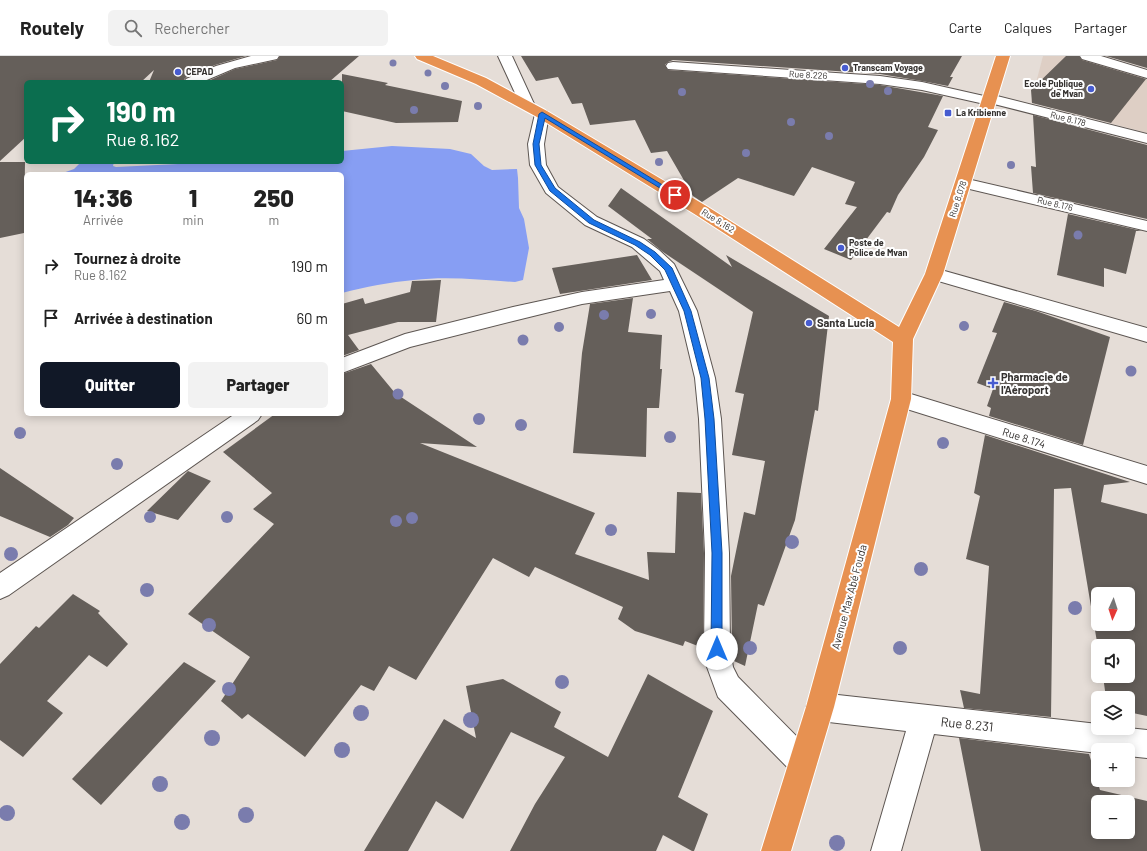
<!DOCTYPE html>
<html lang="fr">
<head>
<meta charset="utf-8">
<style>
	body { margin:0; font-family:Barlow,sans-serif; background:#f2f2f2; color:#222; height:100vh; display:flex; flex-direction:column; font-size:15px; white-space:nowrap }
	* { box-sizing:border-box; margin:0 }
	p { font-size:13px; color:#767676 }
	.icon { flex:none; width:22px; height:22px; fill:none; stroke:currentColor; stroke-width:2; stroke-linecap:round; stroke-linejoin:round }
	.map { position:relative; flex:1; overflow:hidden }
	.panel { position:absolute; left:24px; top:116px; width:320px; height:244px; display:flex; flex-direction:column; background:#fff; border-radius:6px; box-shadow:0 2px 10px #0003 }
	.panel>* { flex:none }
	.hud { position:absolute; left:24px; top:24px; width:320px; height:84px; border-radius:6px; box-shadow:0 2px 10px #0003; background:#0b6e4f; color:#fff; overflow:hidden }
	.needle { width:26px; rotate:183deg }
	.buttons { position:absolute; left:1091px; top:531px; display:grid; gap:8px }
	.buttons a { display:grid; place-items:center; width:44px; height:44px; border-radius:6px; background:#fff; box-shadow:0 2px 10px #0003; font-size:20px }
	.pin { position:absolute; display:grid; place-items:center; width:34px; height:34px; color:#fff; margin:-17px; border:2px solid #fff; border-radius:50%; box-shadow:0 1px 4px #0007 }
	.me { position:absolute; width:44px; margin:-22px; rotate:0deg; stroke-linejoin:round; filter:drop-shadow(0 0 3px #0008) }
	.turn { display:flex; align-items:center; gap:14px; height:84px; padding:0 16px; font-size:18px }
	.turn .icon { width:52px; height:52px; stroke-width:2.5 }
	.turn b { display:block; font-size:28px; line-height:34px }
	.eta { display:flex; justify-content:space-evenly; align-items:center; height:68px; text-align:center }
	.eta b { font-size:24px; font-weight:800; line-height:28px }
	.cta { display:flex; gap:8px; margin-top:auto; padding:8px 16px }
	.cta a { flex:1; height:46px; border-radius:6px; background:#111827; color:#fff; font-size:16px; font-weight:800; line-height:46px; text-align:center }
	.cta a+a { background:#f2f2f2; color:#222 }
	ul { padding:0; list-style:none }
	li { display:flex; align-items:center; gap:12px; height:52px; padding:0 16px }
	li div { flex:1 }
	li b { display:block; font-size:15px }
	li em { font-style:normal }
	header { display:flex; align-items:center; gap:24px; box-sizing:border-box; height:56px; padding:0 20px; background:#fff; border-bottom:1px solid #e0e0e0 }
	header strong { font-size:19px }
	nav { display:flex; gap:22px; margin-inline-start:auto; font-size:14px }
	.search { width:280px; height:36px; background:#f2f2f2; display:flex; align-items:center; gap:10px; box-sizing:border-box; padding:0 14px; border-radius:6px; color:#767676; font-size:15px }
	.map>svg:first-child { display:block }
	.built { fill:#decfc5 }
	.forest { fill:#879ef3 }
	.building { fill:#655f5a; fill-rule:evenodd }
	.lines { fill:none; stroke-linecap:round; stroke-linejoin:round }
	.street-casing { stroke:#5d5652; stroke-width:2 }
	.highway-casing { stroke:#fff; stroke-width:2 }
	.street { fill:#fff; fill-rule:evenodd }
	.highway { fill:#e79151; fill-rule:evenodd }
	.tree { fill:#7a7cad }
	.route { fill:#1a73e8; stroke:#114b97 }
	.poi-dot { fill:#475cd0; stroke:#fff; stroke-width:1.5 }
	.labels { text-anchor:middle; stroke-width:4; stroke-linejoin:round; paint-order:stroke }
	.far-poi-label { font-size:9px; font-weight:bold; fill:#353230; stroke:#fff; text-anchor:start }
	.far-street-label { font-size:9px; fill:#353230; stroke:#fff }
	.poi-label { font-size:11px; font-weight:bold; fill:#353230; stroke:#fff; text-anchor:start }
	.street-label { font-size:11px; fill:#353230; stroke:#fff }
	.near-street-label { font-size:13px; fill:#353230; stroke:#fff }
</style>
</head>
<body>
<header>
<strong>Routely</strong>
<div class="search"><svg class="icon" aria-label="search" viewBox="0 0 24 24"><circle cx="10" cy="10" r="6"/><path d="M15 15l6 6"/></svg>Rechercher</div>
<nav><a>Carte</a><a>Calques</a><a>Partager</a></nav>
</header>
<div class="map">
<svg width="1147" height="795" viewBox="0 0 1147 795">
	<rect width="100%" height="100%" fill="#e5ddd7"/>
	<path class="built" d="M1043,0H1085L1147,19V77L1031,46Z"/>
	<path class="forest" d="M392,90L450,93L471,98L484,110L492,114L517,113L518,122L519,152L524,163L529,192L523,224L515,226C482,224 448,220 414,224C390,226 365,231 342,237V118H60L74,113L81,106H114L113,110L116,111L219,106H342V95Z"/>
	<path class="building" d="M0,0H246L215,9L185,22L183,26H149L154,14L141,26H26V81L0,105Z
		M280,0H359L329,26H206L235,13L277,4Z
		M521,0H962L950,21H953L948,30L922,25L880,18L673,4L668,6L665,9L668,14L880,29L943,40L928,71L938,74L924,101L898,139L890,157L887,156L851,204L824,193L857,151L845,148L855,126L812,111L794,140L738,122L702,146L693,140L667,95L651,97L635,64L590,69L582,47L572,48L558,21L536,25Z
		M1066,0H1079L1082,4L1146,23L1111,67L1032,47L1031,34Z
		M1106,0H1147V12Z
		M342,18L388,27L385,29L462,45L458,66L396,67L342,55Z
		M1033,59L1147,89V163L1033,137L1031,110L1036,111Z
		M0,106H25L24,177L0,182Z
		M621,132L732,211L726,199L829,260L818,355L815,354L795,464L764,550L758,548L745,610L734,605L732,593L731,520L744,456L755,459L765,405L732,399L744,338L735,336L753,256L663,196L647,183H652L608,150Z
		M1068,158L1142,175H1136L1126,218L1104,212V231L1057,219Z
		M637,199L652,224L560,238L552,212Z
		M441,224L436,266H398L348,279L359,294L342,300V248L363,242L365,248L410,236L412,225Z
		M633,242L628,276L662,279L660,313H662L659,352H647L646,401L573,397L582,297L590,248Z
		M1004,246L1036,255L1110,281L1083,389L989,360L991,352L987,350L993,333L977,327L997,277L992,276Z
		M371,308L395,337L477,391L420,387L595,457L575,498L649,524L647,496L675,497L677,436L701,437L704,497L703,592L685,585L683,590L635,575L618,563L623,551L535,511L529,521L493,502L416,624L389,610L374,635L361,629L305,701L248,658L242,663L221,645L250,601L188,558L274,468L253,453L272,437L223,396L275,358H342V318Z
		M985,379L1130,426L1104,429L1101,446L1147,458V660L1128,656V642H1106L1103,620H1128V590H1098V592L1071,432L1054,433L1051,661L964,652L960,634L980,638L989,510L966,503L980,440L974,437ZM1098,538H1128V568H1098Z
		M0,412L74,462L68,469L50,481L0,460Z
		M188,415L211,425L178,464L147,455Z
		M73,538L100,555L98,557L128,588L107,611L89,599L47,645L63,657L23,701L0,684V608L36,570L39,572Z
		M184,606L216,625L101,749L72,723Z
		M648,618L713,655L678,741L708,758L694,795H692L663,779L656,795H510L535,748L565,701L511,676L463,763L436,745L408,795H364L444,663L476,682L466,630L503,623L561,656L554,671L608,701Z
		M959,682L1089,698L1100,734L1147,745V795H981ZM1098,746H1128V776H1098Z"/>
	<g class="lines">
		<defs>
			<path id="street" d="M251,0H279L277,3L235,12L202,26H184L186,23L216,10Z
				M498,0H512L535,50L533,53L528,54L523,53L521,50Z
				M1080,0H1101L1147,14V22L1082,3Z
				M673,6L880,20L922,26L984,40L989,38L1147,78V87L994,48L989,49L922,34L880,28L668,13L666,10L668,7Z
				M542,54L547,55L549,58L544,88L546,109L558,131L597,161L644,183L659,194L674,208L697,255L715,322L721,363L729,497L730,593L733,611L738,621L813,697L817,707L813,717L803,721L793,717L718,641L707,611L704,593L705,497L699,363L695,322L679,255L670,235L582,248L513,265L410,291L342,317V302L405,278L513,251L582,236L664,224L660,215L632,191L585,169L546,137L530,109L528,88L535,58L537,55Z
				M963,122L1147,165V175L957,130L955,127L957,124Z
				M934,212L1147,272V286L928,222L925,218L928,214Z
				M901,335L1147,410V428L894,349L891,343L894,337Z
				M235,358H262L258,364L9,539L0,543V517Z
				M820,637L1098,668V672H1128L1147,674V702L1128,700V694H1098V697L934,678L901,795H871L906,675L820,665L810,661L806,651L810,641Z"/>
			<path id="highway" d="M415,0H433L486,22L547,55L708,151L899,271L925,218L996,0H1010L943,218L913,283L911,343L834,651L791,795H761L806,651L891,343L893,286L696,159L537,61L476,28L417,3Z"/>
		</defs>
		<use href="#street" class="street-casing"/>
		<use href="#highway" class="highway-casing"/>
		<use href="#street" class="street"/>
		<use href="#highway" class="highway"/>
	</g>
	<g class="tree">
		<circle cx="393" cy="7" r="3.5"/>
		<circle cx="428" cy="17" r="3.5"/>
		<circle cx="870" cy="28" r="4"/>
		<circle cx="445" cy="30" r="4"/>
		<circle cx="888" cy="35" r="4"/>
		<circle cx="682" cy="36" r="4"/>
		<circle cx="478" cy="50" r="4"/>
		<circle cx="414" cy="54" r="4"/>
		<circle cx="791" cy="66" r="4"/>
		<circle cx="829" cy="80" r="4"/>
		<circle cx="746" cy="97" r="4"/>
		<circle cx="659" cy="106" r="4"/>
		<circle cx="1011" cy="109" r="4"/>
		<circle cx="1078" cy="179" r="4.5"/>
		<circle cx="651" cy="258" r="5"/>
		<circle cx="604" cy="259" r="5"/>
		<circle cx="964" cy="270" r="5"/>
		<circle cx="559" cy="271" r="5"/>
		<circle cx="523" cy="284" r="5.5"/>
		<circle cx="1131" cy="315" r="5.5"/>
		<circle cx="398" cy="338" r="5.5"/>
		<circle cx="479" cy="363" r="6"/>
		<circle cx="521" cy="369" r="6"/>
		<circle cx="20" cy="377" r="6"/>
		<circle cx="670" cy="381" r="6"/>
		<circle cx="943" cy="387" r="6"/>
		<circle cx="117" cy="408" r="6"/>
		<circle cx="150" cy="461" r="6"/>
		<circle cx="227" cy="461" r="6"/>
		<circle cx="412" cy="462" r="6"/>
		<circle cx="396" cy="465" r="6"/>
		<circle cx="611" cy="474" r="6"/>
		<circle cx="792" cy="486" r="7"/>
		<circle cx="11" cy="498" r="7"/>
		<circle cx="921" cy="513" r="7"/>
		<circle cx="147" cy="534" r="7"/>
		<circle cx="1075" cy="552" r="7"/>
		<circle cx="209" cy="569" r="7"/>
		<circle cx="750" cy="592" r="7"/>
		<circle cx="900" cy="592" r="7"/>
		<circle cx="562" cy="626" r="7"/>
		<circle cx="229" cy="633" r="7"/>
		<circle cx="361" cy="657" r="8"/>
		<circle cx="471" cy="664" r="8"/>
		<circle cx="212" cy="682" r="8"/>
		<circle cx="342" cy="694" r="8"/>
		<circle cx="160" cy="728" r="8"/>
		<circle cx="7" cy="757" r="8"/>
		<circle cx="246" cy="759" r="8"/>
		<circle cx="182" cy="766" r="8"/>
		<circle cx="837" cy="787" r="8"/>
	</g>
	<path class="route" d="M542,56L679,139L673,140L545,62L539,88L541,109L555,132L594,164L640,186L655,196L672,212L691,255L709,322L714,363L722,497V593L721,597L717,598L713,597L711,593L712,497L705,363L701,322L684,255L665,214L650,199L635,189L589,167L550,135L535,109L533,88L539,58Z"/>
	<g class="poi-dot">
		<circle cx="845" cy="12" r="4"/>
		<circle cx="178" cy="16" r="4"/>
		<circle cx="1091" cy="33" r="4"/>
		<rect x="944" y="53" width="8" height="8" rx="2"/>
		<circle cx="841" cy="192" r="4"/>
		<circle cx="809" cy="267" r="4"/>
		<path d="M991 321h4v4h4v4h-4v4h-4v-4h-4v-4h4z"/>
	</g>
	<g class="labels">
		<g class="far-poi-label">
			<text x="853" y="15">Transcam Voyage</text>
			<text x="186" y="19">CEPAD</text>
			<text x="1083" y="31" text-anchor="end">Ecole Publique<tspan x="1083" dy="10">de Mvan</tspan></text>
			<text x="956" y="60">La Kribienne</text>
			<text x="849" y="190">Poste de<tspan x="849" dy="10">Police de Mvan</tspan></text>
		</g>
		<g class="far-street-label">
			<text transform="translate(808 19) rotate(3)" y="3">Rue 8.226</text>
			<text transform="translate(1068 63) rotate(14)" y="3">Rue 8.178</text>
			<text transform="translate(958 143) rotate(-72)" y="3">Rue 8.078</text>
			<text transform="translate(1055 148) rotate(13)" y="3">Rue 8.176</text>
			<text transform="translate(718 165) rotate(32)" y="3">Rue 8.162</text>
		</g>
		<g class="poi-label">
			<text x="817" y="271">Santa Lucia</text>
			<text x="1001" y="325">Pharmacie de<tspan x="1001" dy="13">l'Aéroport</tspan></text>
		</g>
		<g class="street-label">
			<text transform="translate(1024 382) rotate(18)" y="4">Rue 8.174</text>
			<text transform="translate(849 541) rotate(-75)" y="4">Avenue Max Abé Fouda</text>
		</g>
		<g class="near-street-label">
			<text transform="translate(967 668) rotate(6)" y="5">Rue 8.231</text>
		</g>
	</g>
</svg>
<div class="buttons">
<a><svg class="needle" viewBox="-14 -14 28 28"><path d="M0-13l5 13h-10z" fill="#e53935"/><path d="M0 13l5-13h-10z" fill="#767676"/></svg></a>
<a><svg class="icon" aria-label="sound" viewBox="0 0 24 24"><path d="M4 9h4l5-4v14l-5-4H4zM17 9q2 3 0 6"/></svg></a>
<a><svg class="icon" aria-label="layers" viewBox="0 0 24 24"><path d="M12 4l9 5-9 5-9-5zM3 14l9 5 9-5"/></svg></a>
<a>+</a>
<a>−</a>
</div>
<div class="pin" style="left:675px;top:139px;background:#d93025"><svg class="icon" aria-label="arrive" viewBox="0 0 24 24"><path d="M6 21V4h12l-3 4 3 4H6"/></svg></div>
<svg class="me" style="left:717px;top:593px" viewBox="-20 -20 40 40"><circle r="19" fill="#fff"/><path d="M0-13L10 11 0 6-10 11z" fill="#1a73e8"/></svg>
<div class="hud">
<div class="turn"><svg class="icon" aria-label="right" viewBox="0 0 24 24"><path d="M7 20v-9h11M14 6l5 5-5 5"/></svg><div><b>190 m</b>Rue 8.162</div></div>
</div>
<section class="panel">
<div class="eta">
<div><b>14:36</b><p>Arrivée</p></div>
<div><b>1</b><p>min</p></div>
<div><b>250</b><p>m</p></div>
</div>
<ul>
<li><svg class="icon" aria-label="right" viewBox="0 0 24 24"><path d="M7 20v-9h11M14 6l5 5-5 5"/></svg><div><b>Tournez à droite</b><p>Rue 8.162</p></div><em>190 m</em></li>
<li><svg class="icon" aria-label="arrive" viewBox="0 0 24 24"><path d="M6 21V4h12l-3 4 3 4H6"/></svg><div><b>Arrivée à destination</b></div><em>60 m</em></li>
</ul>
<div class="cta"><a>Quitter</a><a>Partager</a></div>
</section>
</div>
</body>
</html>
